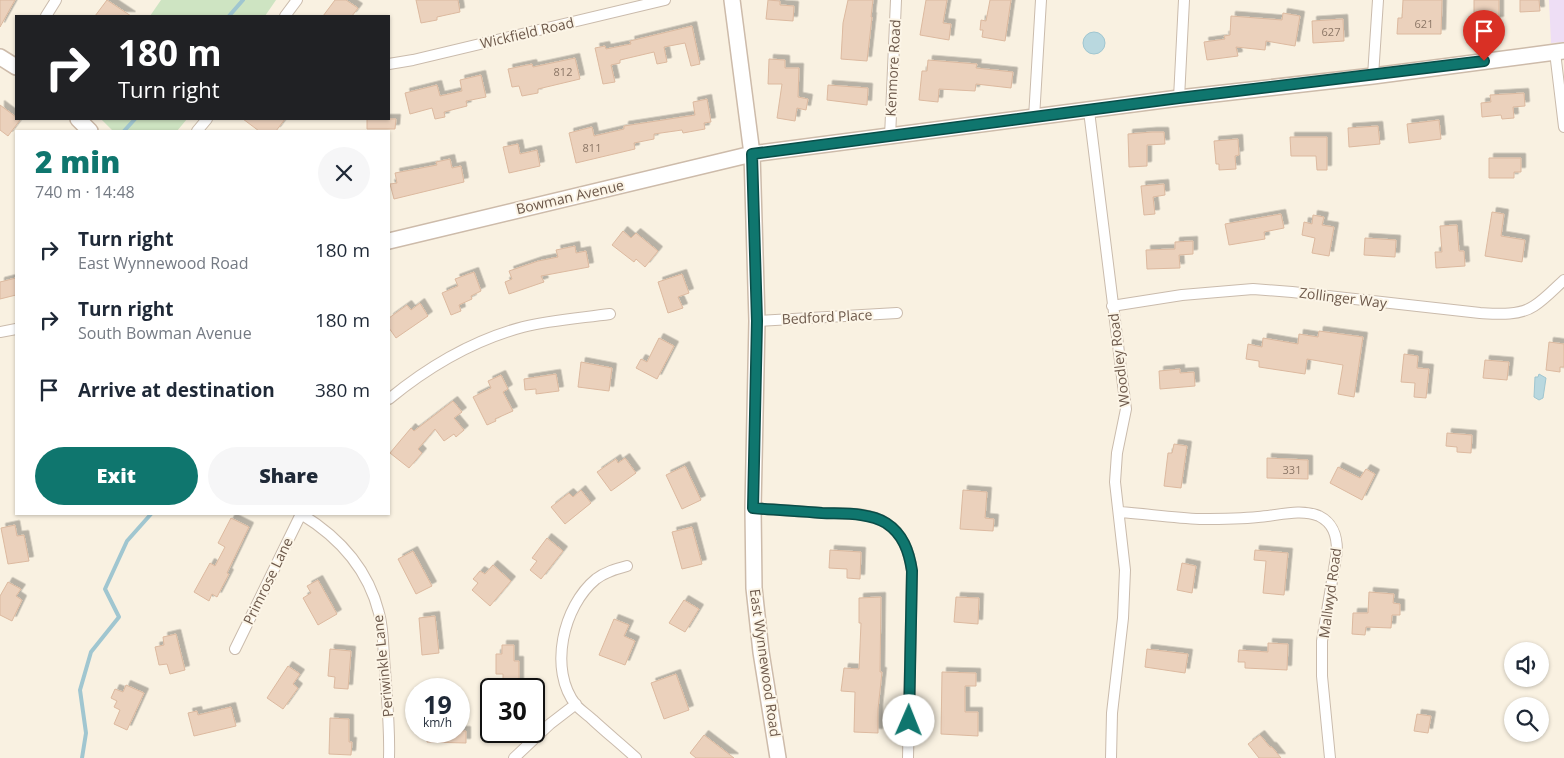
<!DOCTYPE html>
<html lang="en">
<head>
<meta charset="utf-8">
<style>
	body { margin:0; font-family:"Open Sans",sans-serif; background:#f6f6f7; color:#1f2937; height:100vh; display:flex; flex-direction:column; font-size:19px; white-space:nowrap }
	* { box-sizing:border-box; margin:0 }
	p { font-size:16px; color:#747a83 }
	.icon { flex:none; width:28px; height:28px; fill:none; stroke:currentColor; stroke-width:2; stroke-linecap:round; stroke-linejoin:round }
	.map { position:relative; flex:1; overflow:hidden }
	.drawer { position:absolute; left:15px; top:130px; width:375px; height:385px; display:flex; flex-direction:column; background:#fff; border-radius:0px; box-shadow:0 1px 4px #0004 }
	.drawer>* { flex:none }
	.banner { position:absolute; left:15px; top:15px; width:375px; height:105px; border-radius:0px; box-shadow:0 1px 4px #0004; background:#202124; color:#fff; overflow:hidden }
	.fabs { position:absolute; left:1504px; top:642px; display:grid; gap:10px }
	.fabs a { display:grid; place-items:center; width:45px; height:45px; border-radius:50%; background:#fff; box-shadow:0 1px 4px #0004; font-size:25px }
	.speed { position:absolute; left:405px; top:678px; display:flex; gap:10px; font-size:25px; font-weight:700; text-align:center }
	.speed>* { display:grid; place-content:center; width:65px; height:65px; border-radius:50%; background:#fff; box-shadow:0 1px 4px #0004; line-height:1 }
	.speed small { font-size:12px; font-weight:400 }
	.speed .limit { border:2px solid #111; border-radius:8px; background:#fff; color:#111 }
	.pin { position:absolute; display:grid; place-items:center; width:42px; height:42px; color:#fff; margin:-51px -21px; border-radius:50% 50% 50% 0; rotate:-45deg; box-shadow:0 0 5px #0007 }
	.pin .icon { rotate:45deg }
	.me { position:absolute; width:55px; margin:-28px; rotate:1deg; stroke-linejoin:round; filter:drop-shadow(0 0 4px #0008) }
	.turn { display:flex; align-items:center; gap:18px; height:105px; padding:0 20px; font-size:22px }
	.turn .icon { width:65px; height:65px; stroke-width:2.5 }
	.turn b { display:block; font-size:35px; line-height:42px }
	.round { display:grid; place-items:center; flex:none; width:52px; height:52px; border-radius:26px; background:#f6f6f7 }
	.overview { display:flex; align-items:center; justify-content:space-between; height:85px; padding:0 20px }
	h1 { font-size:30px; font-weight:800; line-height:38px; color:#0f766e }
	.button { display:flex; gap:10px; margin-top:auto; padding:10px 20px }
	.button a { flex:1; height:58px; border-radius:30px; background:#0f766e; color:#fff; font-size:20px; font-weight:800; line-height:58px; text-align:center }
	.button a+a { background:#f6f6f7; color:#1f2937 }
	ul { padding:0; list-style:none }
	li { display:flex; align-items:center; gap:15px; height:70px; padding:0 20px }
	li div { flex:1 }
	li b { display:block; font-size:19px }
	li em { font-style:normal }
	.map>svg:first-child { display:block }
	.education { fill:#eedef5 }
	.green { fill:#cee4c2 }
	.water { fill:#b9d8df; stroke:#a0c6d0 }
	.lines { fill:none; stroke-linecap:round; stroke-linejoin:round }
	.stream { stroke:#a0c6d0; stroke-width:4 }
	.building { fill:#ebd1bc; stroke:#dcb99f; filter:url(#shadow) }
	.street-casing { stroke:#cabbac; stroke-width:12 }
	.secondary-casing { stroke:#cdbbaa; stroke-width:18 }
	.street { stroke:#fff; stroke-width:10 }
	.secondary { stroke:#fff; stroke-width:15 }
	.route-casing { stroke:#0a4d48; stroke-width:12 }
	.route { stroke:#0f766e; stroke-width:9 }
	.labels { text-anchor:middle; stroke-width:4; stroke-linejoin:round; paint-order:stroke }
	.number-label { font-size:11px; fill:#8c7767 }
	.street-label { font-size:14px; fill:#6d594b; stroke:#fcf5e7 }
</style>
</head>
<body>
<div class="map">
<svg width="1564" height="758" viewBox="0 0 1564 758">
	<defs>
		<filter id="shadow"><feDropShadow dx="4.5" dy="-4.5" stdDeviation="0" flood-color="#0004"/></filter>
	</defs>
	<rect width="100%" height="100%" fill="#f9f1e1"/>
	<path class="education" d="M1549,0H1564V42L1551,43Z"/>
	<path class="green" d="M161,0H276L265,16H150Z
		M101,119H187L177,131H113Z"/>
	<path class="water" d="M1083 43a11 11 0 1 1 22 0a11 11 0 1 1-22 0Z
		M1539,374L1546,378L1543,398L1539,400L1534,397L1535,377H1538Z"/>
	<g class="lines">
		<path class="stream" d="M229,16L243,0
			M124,131L135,119
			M82,758L86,733L80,690L91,652L119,617L105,589L127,541L151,514"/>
	</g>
	<path class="building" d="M0,0H15L0,27Z
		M107,0L131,16H95Z
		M335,0H346L358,8L352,16H323Z
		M416,0H458L460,12L437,17V20L421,23Z
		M768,0L780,1V5L794,6L793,21L766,19Z
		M848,0H873L871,17H872L867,61L841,59L843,23Z
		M926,0H947L943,23L951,24L949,40L920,35Z
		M990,0H1011L1005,41L982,37L983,30H980L981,20L986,21Z
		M1403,0H1442L1441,34H1397L1398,18H1402Z
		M1474,0H1499V21H1495V34H1474Z
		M1520,0H1539L1540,11L1520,12Z
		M1283,13L1300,16L1295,46L1266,41L1265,50L1236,47L1238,56L1207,60L1204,42L1225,39L1224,36L1230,35L1231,16L1282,20Z
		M1343,19L1344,41L1313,43L1312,21Z
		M692,26L700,64L691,66L685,43L664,47L667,62L657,64L654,52L620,60V63L611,65L615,82L603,84L595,48L605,46L606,49L631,44L630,41Z
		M575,58L580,79L538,89V93L522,96L519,86L512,87L508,69L532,64L533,67Z
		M769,59L785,60V68H799L798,97L808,99L806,110L797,108L795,121L777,118L782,84H768Z
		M928,60L977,64L976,68L1013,72L1011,88L976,84L975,91L939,89L938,102L919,100L922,71H927Z
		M481,75L486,97L466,101L467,106L444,112L445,117L435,119L432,108L410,114L405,93L437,85L440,96L462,91L460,80Z
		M828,85L868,88L867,105L827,100Z
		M1524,93L1525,106L1513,107L1514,118L1502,119L1501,115L1482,117L1481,103L1491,102L1490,95Z
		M707,99L711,122L704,123L705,129L683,133L682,130L654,134V139L634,143L635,149L576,163L569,133L592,127L594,136L624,129V126L695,115L693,102Z
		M0,105L16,117V119L20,120L8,136L0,130Z
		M243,119H285L276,131H259Z
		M367,119H396L395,129H367Z
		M1439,120L1441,139L1409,143L1407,124Z
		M1378,126L1380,144L1349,147L1348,128Z
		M1152,132H1164L1165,144L1147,145V166L1129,167L1128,134Z
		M1290,137H1327V170H1317L1316,156H1291Z
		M1238,139L1239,155L1235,156L1236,169L1219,170V164H1216L1214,141Z
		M518,144L520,154L537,150L540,166L509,173L503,147Z
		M1489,158H1521V172H1514V178H1489Z
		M450,159L452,168L461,166L464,182L394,199L390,184L397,183L395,173L437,165L436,162Z
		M1164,184L1165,195L1153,197L1155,214L1144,215L1141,186Z
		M1492,212L1504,214L1501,236L1525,240L1522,262L1485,256Z
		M1281,214L1284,228L1264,232L1265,239L1229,245L1225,224Z
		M1313,215L1324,217L1322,225L1334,227L1329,256L1312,253L1315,238L1302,235L1304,222L1312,224Z
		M1457,225L1459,251H1464L1465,266L1436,268L1435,252H1442L1440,226Z
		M623,231L631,238L636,233L658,251L645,267L636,259L634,262L612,245Z
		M1365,238L1396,240L1395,257L1364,255Z
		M1193,241V254L1179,255L1180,268L1147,269L1146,250L1175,249V242Z
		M575,246L576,253L586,251L589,267L541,276L544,282L509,294L505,282L512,279L509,271L538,261L558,257L556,250Z
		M474,272L481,291L471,296L472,299L459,305L461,311L451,315L442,293L458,286L455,279Z
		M682,274L689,293L678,297L683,308L668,313L658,282Z
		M16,278V295L0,299V282Z
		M420,303L428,316L396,338L389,328V318L407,305L411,310Z
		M1319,331L1363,337L1354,397L1338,394L1343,365L1307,359L1305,374L1259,367V361L1246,359L1248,344L1262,347L1263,338L1298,344L1299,334L1318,337Z
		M659,338L674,346L657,379L636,368L641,359L647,362Z
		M1549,342L1564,344V367H1560V372L1546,370Z
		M1404,354L1418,356L1417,368L1429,369L1426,398L1414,397L1415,383L1401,382Z
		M1485,360L1509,362L1507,380L1483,378Z
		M581,362L612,368L609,391L578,387Z
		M1180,369V373L1194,372L1195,386L1160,389L1159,371Z
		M556,374L559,391L536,394V389L525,390L524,379Z
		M501,375L508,389L503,392L513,411L495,419L496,421L487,425L473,397L491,388L488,381Z
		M453,401L462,412L454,418L464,430L456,437L454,434L444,441L435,429L418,449L422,453L409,468L390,453L411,428L414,431Z
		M1447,433L1472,435L1471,453L1457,452V447L1446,446Z
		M1174,444L1187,446L1181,488L1164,486L1168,453H1172Z
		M625,458L636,473L611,491L597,472L616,459L618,463Z
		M1267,458L1308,460V479L1267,478Z
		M685,466L701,500L682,509L666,475Z
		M1338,467L1360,478L1366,469L1375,474L1362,500L1330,483Z
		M581,490L591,503L565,524L551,507L569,493L573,497Z
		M963,490L987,492L985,518L994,519L993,531L960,529Z
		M231,518L249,527L227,573L229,574L217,597L212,594L209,601L194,592L210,563L215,566L225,547L218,543Z
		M15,525L17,536L24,535L29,561L8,564L1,528Z
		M692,527L702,564L682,569L672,532Z
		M547,538L563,551L541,579L530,570L537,561L532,558Z
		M830,550L861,552L860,579L847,578V569L829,568Z
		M1255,550L1288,553L1284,595L1263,593L1266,561L1254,560Z
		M413,551L432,586L416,594L398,559Z
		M1182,563L1196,566L1192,593L1177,590Z
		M493,565L511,581L490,606L472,590L478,583L473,579L480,571L485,574Z
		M318,580L337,614L318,625L303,598L311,593L307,586Z
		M8,582L21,589L16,596L22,600L12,621L0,615V596Z
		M1369,592L1394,594L1393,603L1400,604V615H1392L1391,628L1366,627L1365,635L1352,634L1353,613H1368Z
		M881,597L880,672H882L878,709V733L854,732L855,692L841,691L844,668L859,669L861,623H859V598Z
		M956,597L979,598L978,624L954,622Z
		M684,600L699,609L685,632L669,623Z
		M435,616L439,653L422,655L419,618Z
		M614,619L629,625L624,636L635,641L625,665L599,655Z
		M176,634L185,670L170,674L167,664L159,665L155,647L164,645L163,637Z
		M1268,643L1288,644L1287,670L1245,668V662H1238L1239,650L1268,652Z
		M502,645H514V661H519V687L503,686V674H496V654H502Z
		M330,649L351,651L348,689L334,688L335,677L328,676Z
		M1147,649L1188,654L1185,673L1145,667Z
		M288,666L300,674L293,684L298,688L283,709L267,698Z
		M942,672L976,673V686H965V712H978V736L941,734Z
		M676,674L689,710L664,719L651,683Z
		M126,685L144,693L127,730L114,724L120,710L114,707L117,701L111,698L115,689L123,692Z
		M231,707L236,726L194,736L188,713L197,711L198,715Z
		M1417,714L1431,716L1428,733L1414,731Z
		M330,718L349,719V742H352L351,755L329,754Z
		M428,731H466V743L427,742Z
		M704,735L734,758H696L690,753Z
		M1260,735L1270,747H1272L1281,758H1259L1248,744Z"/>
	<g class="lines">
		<defs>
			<path id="street" d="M46,16L56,0
				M285,16L297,0
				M1555,52L1564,127
				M389,64L413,60L665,0
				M1373,76L1378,0
				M1179,98L1184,0
				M1089,111L1126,409L1117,453L1115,482L1125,570L1123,618L1112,713L1111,758
				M1034,118L1041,0
				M197,131L207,119
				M890,137L896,0
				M1112,306L1182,295L1253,289L1292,292L1480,313C1497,314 1519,316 1534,306C1545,299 1555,288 1564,280
				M757,321L897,313
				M0,332L16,329
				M389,399C428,367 474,340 523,327C551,320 581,318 610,314
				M753,508C776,510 799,511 822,513C842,514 868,511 886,523C903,534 909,551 912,571L908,758
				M1120,512C1147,514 1174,518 1200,519C1219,519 1239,519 1258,517C1277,516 1300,508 1319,516C1333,523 1337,535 1337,551L1322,641V676L1330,758
				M301,514C339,537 368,569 379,613C384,631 383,652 385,670C387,700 390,728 389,758
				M627,566C616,569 605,572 596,579C563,606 548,670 576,705C580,710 588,715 593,720C607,733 622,745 636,758
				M235,649L301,514
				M514,758L550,724L576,704"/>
			<path id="secondary" d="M732,0L752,154L757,321L753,508L754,588L761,652L778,758
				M0,57L16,67
				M78,119L90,131
				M389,241L752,154L1179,98L1373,76L1564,51"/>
		</defs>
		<use href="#street" class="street-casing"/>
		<use href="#secondary" class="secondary-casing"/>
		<use href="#street" class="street"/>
		<use href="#secondary" class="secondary"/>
	</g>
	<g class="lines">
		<defs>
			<path id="route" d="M909,721L912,571C909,551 903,534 886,523C868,512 842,514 822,513C799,511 776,510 753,508L757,321L752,154L1179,98L1484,61"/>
		</defs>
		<use href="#route" class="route-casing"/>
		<use href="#route" class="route"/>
	</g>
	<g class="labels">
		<g class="number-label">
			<text x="1424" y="28">621</text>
			<text x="1331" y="36">627</text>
			<text x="563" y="76">812</text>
			<text x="592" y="152">811</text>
			<text x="1292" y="474">331</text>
		</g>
		<g class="street-label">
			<text transform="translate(527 33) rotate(-13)" y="5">Wickfield Road</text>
			<text transform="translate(893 68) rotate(-87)" y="5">Kenmore Road</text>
			<text transform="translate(570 197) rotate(-13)" y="5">Bowman Avenue</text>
			<text transform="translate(1343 298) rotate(7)" y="5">Zollinger Way</text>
			<text transform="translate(827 317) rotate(-3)" y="5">Bedford Place</text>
			<text transform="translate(1119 360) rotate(-97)" y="5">Woodley Road</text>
			<text transform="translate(268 581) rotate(-64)" y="5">Primrose Lane</text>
			<text transform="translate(1330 593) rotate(-82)" y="5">Mallwyd Road</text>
			<text transform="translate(765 663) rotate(82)" y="5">East Wynnewood Road</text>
			<text transform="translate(383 666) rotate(-96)" y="5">Periwinkle Lane</text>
		</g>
	</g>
</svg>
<div class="fabs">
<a><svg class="icon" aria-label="sound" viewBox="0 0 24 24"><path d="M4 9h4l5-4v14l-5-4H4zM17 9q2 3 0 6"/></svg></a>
<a><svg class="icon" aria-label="search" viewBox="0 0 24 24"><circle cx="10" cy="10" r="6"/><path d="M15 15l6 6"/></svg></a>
</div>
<div class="speed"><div>19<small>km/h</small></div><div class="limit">30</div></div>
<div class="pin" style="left:1484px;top:61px;background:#d93025"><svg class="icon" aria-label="arrive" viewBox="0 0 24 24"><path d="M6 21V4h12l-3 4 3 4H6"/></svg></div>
<svg class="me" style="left:909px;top:721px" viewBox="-20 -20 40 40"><circle r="19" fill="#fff"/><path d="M0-13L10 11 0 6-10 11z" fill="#0f766e"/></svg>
<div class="banner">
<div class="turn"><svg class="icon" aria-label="right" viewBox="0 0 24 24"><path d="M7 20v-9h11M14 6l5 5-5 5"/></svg><div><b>180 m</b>Turn right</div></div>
</div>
<section class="drawer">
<div class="overview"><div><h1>2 min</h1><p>740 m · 14:48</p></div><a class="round"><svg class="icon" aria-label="close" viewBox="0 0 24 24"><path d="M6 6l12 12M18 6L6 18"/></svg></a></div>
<ul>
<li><svg class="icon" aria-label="right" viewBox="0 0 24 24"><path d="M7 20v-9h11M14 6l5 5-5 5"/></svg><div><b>Turn right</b><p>East Wynnewood Road</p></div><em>180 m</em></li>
<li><svg class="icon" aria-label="right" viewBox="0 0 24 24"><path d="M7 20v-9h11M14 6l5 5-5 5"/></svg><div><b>Turn right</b><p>South Bowman Avenue</p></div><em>180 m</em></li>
<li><svg class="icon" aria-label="arrive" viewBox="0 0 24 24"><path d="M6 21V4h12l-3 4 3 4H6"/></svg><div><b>Arrive at destination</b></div><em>380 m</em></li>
</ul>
<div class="button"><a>Exit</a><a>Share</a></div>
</section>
</div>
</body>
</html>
